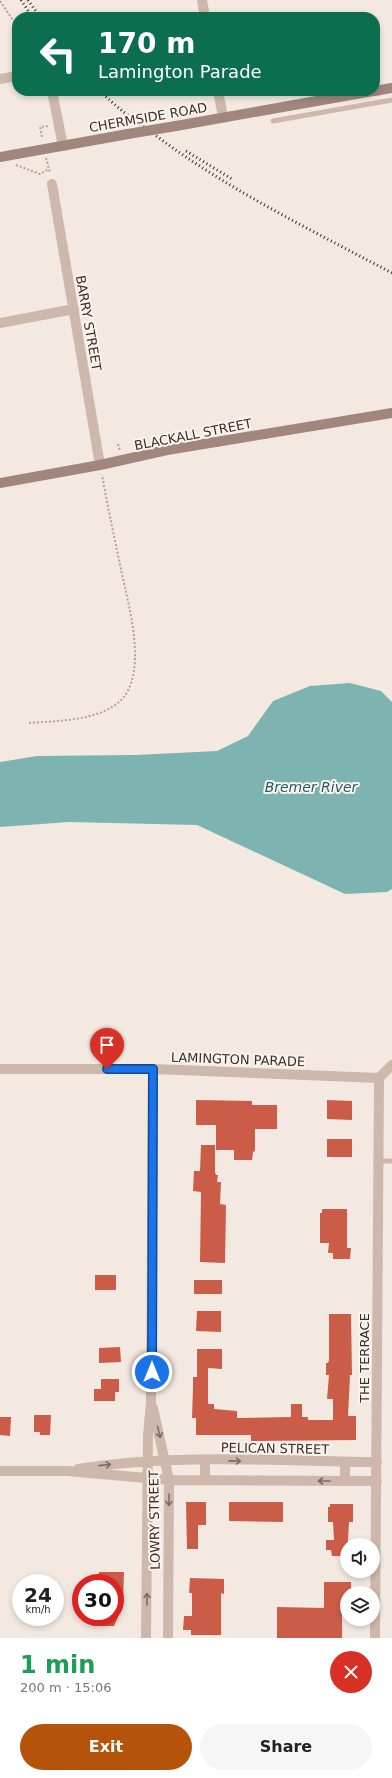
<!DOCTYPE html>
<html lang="en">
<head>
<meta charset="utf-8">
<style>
	body { margin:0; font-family:"DejaVu Sans",sans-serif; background:#f6f6f6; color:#202124; height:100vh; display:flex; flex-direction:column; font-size:15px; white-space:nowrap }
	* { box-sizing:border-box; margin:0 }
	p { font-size:13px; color:#757577 }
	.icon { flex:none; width:22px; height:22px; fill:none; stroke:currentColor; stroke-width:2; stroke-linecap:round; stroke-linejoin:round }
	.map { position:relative; height:1638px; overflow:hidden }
	.panel { display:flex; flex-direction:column; background:#fff; flex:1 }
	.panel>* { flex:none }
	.guide { position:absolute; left:12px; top:12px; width:368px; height:84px; border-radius:16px; box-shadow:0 2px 6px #0003; background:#0b6e4f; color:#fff; overflow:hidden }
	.tools { position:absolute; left:340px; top:1538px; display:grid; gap:8px }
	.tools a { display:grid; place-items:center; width:40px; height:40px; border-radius:50%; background:#fff; box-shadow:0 2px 6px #0003; font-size:20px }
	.speed { position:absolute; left:12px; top:1574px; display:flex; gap:8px; font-size:20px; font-weight:700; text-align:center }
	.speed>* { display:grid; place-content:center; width:52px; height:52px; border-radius:50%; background:#fff; box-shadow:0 2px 6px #0003; line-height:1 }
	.speed small { font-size:10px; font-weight:400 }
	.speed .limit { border:6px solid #d22; background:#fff; color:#111 }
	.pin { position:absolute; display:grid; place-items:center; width:34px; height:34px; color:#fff; margin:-41px -17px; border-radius:50% 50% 50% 0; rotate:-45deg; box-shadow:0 0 4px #0007 }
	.pin .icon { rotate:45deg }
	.me { position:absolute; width:44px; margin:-22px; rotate:0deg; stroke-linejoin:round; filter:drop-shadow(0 0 3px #0008) }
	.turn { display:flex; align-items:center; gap:14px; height:84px; padding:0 20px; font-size:18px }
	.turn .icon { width:52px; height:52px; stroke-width:2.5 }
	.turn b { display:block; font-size:28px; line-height:34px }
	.round { display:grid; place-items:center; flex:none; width:42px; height:42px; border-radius:21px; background:#f6f6f6 }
	.headline { display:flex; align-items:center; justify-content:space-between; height:68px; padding:0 20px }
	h1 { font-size:24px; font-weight:700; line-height:30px; color:#1e9e55 }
	.cta { display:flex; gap:8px; margin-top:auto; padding:8px 20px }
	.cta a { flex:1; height:46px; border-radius:24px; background:#b45309; color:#fff; font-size:16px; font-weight:700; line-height:46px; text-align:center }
	.cta a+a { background:#f6f6f6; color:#202124 }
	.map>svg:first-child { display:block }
	.water { fill:#7db3b1 }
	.building { fill:#cb5c47 }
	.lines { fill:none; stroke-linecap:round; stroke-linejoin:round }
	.path { stroke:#b9a195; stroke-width:2; stroke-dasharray:2 2; stroke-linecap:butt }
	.lane { stroke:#cdb8ab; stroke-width:5 }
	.street { stroke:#cdb8ab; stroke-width:10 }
	.secondary { stroke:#a1867c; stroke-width:10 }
	.rail { stroke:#3b2e2a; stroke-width:3; stroke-dasharray:1 3; stroke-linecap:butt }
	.secondary-bridge { stroke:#a1867c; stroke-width:10 }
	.oneway { stroke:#7d6c64 }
	.route-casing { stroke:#114b97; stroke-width:10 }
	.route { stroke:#1a73e8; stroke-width:7 }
	.labels { text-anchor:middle; stroke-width:4; stroke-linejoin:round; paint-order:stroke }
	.street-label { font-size:13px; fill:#3b2e2a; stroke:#fbf3ed }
	.water-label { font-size:14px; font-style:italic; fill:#1d5f5e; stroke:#fbf3ed }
</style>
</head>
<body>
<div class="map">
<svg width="392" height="1638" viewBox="0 0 392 1638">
	<rect width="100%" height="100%" fill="#f4e9e0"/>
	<path class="water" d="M350,683L381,691L392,702V889L387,892L345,894L197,825L69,822L0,827V762L37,756L136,755L217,751L248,736L273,701L310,686Z"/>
	<path class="building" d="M196,1100L252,1101V1105H277V1129H255V1151L253,1152L252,1160H234V1150H216V1125H196Z
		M327,1100L352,1101V1120L327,1119Z
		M327,1139H352V1157H327Z
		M201,1145H215V1172L216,1175H218L217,1182H221L220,1204L226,1205L225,1263L200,1262L201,1192L193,1191L194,1171H200Z
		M322,1209H347V1248H351L350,1259H333V1253H328L329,1243H320V1213H322Z
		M95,1275H116V1290H95Z
		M194,1280H222V1294H194Z
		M197,1311H221V1332L196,1331Z
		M329,1314H351L352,1375H350L348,1416H356V1440L251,1441V1435H196V1418H192L193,1387V1377H197V1349H222V1369L208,1368V1404H214V1409L237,1411V1418L291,1417V1404H302V1417H308V1420H333V1399H327L329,1375H326V1363H328L329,1360Z
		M120,1347L121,1362L99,1363V1348Z
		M101,1379H119V1392H115V1401H94V1389H101Z
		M34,1415H51L50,1435H40V1432H34Z
		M0,1417H11L10,1436L0,1435Z
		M186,1502H206V1525H198V1549H187Z
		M229,1502H283V1522L229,1521Z
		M330,1504H353V1522H349L347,1556H332L331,1550H326V1540H334L333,1522H328V1507H330Z
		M99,1572H124L123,1601H115V1583H98Z
		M190,1578L224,1579V1594L221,1593V1635H191V1630H183L184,1616H192V1593H189Z
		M324,1582H351V1593H347V1602H342V1638H277V1607L324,1608Z
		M99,1617H118L114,1626H99Z"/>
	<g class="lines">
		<path class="path" d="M0,1L17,26
			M42,137L40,127L49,126
			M46,158L50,173
			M16,165L40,174L49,169
			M118,444L120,451
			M29,723C56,721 97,721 119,702C149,676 129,607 122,574C115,541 108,508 102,475"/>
		<path class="lane" d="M273,121L392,100
			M378,1161H392"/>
		<path class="street" d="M202,0L205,17
			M0,79L17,76
			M52,91L63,146
			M218,91L223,117
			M52,184L100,465
			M0,323L74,309
			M0,1069H153L379,1078
			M379,1078L392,1065
			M153,1408L169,1480L168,1638
			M205,1460V1480
			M78,1469C174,1453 280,1461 377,1462
			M0,1471H67L169,1480L377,1481
			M345,1481V1462
			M146,1638L148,1435L151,1403L153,1069
			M375,1638L379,1078"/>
		<path class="secondary" d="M375,91L392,88
			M176,126L373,91
			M0,157L128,134
			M0,483L100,465L167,450L392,413"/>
		<path class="rail" d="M21,0L29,12
			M28,0L40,17
			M100,91C118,109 138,123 159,138C231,191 313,231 392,273
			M186,151L232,179"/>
		<path class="secondary-bridge" d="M128,134L176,126"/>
	</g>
	<defs><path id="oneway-shaft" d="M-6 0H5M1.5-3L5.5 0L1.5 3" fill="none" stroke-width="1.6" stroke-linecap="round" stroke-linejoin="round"/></defs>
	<g class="oneway">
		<use href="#oneway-shaft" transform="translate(159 1432) rotate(76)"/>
		<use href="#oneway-shaft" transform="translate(235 1461) rotate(1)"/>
		<use href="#oneway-shaft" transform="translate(105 1465) rotate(-6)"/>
		<use href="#oneway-shaft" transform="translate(324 1481) rotate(-180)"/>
		<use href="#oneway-shaft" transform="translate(169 1500) rotate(91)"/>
		<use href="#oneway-shaft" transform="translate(147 1599) rotate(-90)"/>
	</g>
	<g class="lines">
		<defs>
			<path id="route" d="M107,1069H153L152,1372"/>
		</defs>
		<use href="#route" class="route-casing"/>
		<use href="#route" class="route"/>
	</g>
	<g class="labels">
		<g class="street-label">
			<text transform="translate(148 117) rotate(-10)" y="5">CHERMSIDE ROAD</text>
			<text transform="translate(89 323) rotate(80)" y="5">BARRY STREET</text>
			<text transform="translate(193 434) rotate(-11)" y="5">BLACKALL STREET</text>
			<text transform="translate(238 1059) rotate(2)" y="5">LAMINGTON PARADE</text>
			<text transform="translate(364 1358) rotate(-90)" y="5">THE TERRACE</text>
			<text transform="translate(275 1448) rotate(1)" y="5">PELICAN STREET</text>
			<text transform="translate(154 1520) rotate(-91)" y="5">LOWRY STREET</text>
		</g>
		<g class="water-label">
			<text x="311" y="792">Bremer River</text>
		</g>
	</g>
</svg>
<div class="tools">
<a><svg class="icon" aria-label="sound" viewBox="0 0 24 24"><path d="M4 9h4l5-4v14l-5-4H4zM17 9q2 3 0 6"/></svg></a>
<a><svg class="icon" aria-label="layers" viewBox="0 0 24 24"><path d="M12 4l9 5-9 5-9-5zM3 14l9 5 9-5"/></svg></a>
</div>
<div class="speed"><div>24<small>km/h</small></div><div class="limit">30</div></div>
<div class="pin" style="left:107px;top:1069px;background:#d93025"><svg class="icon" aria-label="arrive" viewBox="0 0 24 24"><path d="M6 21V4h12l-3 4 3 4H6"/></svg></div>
<svg class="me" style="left:152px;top:1372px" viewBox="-20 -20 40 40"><circle r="17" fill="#1a73e8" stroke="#fff" stroke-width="3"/><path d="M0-11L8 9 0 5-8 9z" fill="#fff"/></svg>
<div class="guide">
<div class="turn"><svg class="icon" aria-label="left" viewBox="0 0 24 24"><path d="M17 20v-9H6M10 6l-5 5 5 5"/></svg><div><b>170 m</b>Lamington Parade</div></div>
</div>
</div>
<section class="panel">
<div class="headline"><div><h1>1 min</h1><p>200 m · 15:06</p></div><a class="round" style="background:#d93025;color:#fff"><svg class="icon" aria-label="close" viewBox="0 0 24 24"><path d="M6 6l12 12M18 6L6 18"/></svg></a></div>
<div class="cta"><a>Exit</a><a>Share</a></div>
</section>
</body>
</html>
